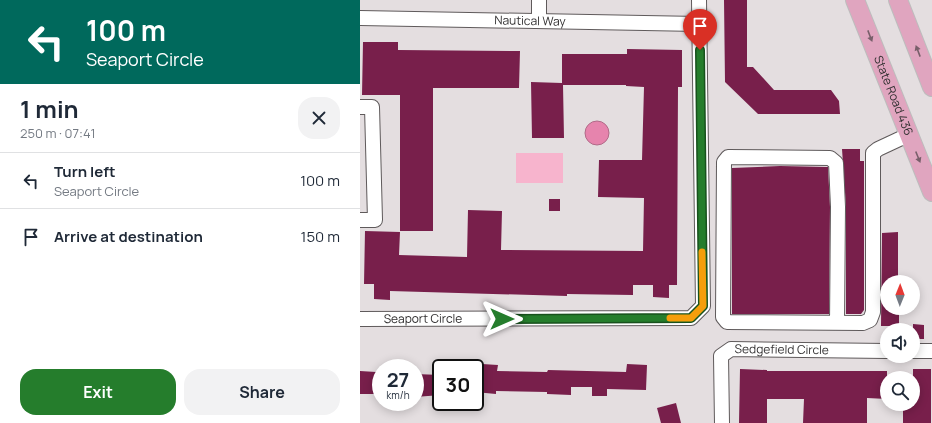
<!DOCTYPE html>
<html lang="en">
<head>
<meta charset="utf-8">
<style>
	body { margin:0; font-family:Manrope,sans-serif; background:#f2f2f3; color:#1f2937; height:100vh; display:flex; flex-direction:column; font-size:15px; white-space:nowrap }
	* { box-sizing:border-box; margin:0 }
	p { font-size:13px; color:#747a83 }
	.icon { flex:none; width:22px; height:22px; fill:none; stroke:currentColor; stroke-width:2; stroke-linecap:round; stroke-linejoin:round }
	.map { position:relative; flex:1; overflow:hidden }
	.sheet { display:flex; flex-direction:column; background:#fff; width:360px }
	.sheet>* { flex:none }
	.top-card { background:#00695c; color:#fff; overflow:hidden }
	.needle { width:26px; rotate:1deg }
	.tools { position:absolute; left:520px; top:275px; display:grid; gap:8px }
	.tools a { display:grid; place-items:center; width:40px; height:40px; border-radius:50%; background:#fff; box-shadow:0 2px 10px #0003; font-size:20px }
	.speed { position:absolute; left:12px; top:359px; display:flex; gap:8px; font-size:20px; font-weight:700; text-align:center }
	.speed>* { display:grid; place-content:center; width:52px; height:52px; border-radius:50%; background:#fff; box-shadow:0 2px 10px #0003; line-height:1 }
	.speed small { font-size:10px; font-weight:400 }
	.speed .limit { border:2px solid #111; border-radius:6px; background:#fff; color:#111 }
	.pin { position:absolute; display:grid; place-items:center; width:34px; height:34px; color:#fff; margin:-41px -17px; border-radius:50% 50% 50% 0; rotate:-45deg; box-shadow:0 0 4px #0007 }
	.pin .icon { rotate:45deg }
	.me { position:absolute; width:44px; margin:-22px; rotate:90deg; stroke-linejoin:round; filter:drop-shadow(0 0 3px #0008) }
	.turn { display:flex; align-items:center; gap:14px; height:84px; padding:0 20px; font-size:18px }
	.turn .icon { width:52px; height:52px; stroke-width:2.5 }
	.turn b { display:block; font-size:28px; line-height:34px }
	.round { display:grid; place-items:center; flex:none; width:42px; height:42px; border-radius:16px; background:#f2f2f3 }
	.head { display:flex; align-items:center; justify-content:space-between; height:68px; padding:0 20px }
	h1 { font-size:24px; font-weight:700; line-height:30px }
	.cta { display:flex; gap:8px; margin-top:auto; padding:8px 20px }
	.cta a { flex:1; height:46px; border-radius:16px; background:#257d2c; color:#fff; font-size:16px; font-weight:700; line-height:46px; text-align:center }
	.cta a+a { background:#f2f2f3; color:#1f2937 }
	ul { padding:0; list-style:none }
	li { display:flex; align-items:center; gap:12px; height:56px; padding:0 20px; border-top:1px solid #e0e1e3 }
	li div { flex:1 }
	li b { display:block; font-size:15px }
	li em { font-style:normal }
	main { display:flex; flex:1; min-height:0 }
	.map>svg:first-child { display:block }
	.green { fill:#f7b4cd }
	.water { fill:#e684ad; stroke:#b06b88 }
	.building { fill:#781f4b }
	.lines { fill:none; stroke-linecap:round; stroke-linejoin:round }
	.minor-casing { stroke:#5f5a5b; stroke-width:16 }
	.major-casing { stroke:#bdbdbd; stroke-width:20 }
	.minor { stroke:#fff; stroke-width:14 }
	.major { stroke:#e0a5bf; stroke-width:18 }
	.oneway { fill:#785f6a }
	.route-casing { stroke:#18511d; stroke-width:10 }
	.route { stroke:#257d2c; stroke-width:7 }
	.slow { stroke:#f59e0b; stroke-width:7 }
	.labels { text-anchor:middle; stroke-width:4; stroke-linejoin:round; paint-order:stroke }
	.street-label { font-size:12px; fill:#323031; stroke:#f1ebed }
</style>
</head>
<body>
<main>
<section class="sheet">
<div class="top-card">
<div class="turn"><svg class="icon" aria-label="left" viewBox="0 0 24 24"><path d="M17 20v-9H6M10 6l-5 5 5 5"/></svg><div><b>100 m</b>Seaport Circle</div></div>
</div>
<div class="head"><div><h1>1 min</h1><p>250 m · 07:41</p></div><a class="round"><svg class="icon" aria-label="close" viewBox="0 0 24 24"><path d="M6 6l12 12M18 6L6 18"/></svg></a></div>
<ul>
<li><svg class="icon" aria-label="left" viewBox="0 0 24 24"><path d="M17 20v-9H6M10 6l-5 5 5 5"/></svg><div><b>Turn left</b><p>Seaport Circle</p></div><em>100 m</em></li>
<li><svg class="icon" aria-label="arrive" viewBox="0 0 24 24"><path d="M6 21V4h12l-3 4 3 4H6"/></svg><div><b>Arrive at destination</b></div><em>150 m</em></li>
</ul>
<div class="cta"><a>Exit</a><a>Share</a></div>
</section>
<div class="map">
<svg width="572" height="423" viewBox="0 0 572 423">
	<rect width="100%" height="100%" fill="#e4dee0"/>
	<path class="green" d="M156,153H203V183H156Z"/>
	<path class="water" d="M225 133a12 12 0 1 1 24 0a12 12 0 1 1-24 0Z"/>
	<path class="building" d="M364,0H387V67H393L414,90H471L479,101L480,114H398L365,82Z
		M3,42H38V50L160,51L159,88H73V231H40V95H2Z
		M267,49L322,50V87H318L317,285H309V298L293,297V285H273V295L207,294V296L30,291V300L14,299V284H4L5,231L40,232L39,255L107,257L108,210L142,211L141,250L283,251L284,198L238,197L239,160H282L284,87L266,86V85H203L204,138H172L171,82L202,83V54H267Z
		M482,149H500V161H504V310L501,314H486V207Z
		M420,166L468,167L470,207L469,314H372V168Z
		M189,199H200V211H189Z
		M538,232V282H527V308H539V326H521L522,233Z
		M553,324L564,325V339H553Z
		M122,364L138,365L137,371L187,372L188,370L266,372L267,364L287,365L286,390L247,389V396H232V387H211V395L187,394V392L136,391V394L115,392V372H121Z
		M380,369L407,370V371H527V399L507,398V423H443L444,399H407V423H379Z
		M553,369H571V423H543V404H553Z
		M0,371L16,372L15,394H0Z
		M55,374L81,375V395L55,397Z
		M316,403L321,423H301L297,408Z"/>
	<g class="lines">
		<defs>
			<g id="minor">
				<path id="s1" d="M0,18L339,24"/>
				<path d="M179,21V0"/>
				<path d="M0,107H12L15,220H0"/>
				<path id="s2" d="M0,319L331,318L343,306L339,0"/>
				<path d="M477,323L478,207L476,163L470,158L368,157L364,162L363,317L367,322L503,323L510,320L513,312V153L518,149L548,135"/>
				<path d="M553,351H572"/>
				<path id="s3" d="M362,423L361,356L371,349L527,351"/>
			</g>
			<g id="major">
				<path id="s4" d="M495,0L572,192"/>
				<path d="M538,0L572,87"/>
			</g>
		</defs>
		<use href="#minor" class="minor-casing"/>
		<use href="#major" class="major-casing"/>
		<use href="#minor" class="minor"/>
		<use href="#major" class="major"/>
	</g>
	<defs><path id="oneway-solid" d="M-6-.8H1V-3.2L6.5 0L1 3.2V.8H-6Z"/></defs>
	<g class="oneway">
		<use href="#oneway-solid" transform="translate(510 36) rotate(69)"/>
		<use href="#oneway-solid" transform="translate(558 51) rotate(-111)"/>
		<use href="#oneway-solid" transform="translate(558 157) rotate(68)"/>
	</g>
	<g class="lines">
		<defs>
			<path id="route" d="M142,319L331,318L343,306L340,50"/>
		</defs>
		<use href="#route" class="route-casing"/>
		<use href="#route" class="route"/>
		<path class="slow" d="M310,318H331L343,306L342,252"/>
	</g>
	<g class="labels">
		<g class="street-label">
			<text dy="4" stroke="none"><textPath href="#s1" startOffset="170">Nautical Way</textPath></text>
			<text dy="4" stroke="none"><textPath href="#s4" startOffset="103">State Road 436</textPath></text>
			<text dy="4" stroke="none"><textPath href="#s2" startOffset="63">Seaport Circle</textPath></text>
			<text dy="4" stroke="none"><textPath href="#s3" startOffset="130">Sedgefield Circle</textPath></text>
		</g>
	</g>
</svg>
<div class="tools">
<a><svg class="needle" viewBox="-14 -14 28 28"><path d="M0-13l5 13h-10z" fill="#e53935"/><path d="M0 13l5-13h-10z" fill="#747a83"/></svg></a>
<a><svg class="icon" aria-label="sound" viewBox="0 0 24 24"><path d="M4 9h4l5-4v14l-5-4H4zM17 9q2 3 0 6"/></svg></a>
<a><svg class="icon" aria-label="search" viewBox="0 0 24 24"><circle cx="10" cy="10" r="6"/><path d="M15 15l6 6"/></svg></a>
</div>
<div class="speed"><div>27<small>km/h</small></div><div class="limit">30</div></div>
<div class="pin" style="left:340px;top:50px;background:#d93025"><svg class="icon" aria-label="arrive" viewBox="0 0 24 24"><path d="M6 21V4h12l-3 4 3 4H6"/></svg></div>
<svg class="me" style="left:142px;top:319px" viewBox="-20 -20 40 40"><path d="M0-17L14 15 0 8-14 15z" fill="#257d2c" stroke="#fff" stroke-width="4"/></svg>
</div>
</main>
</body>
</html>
